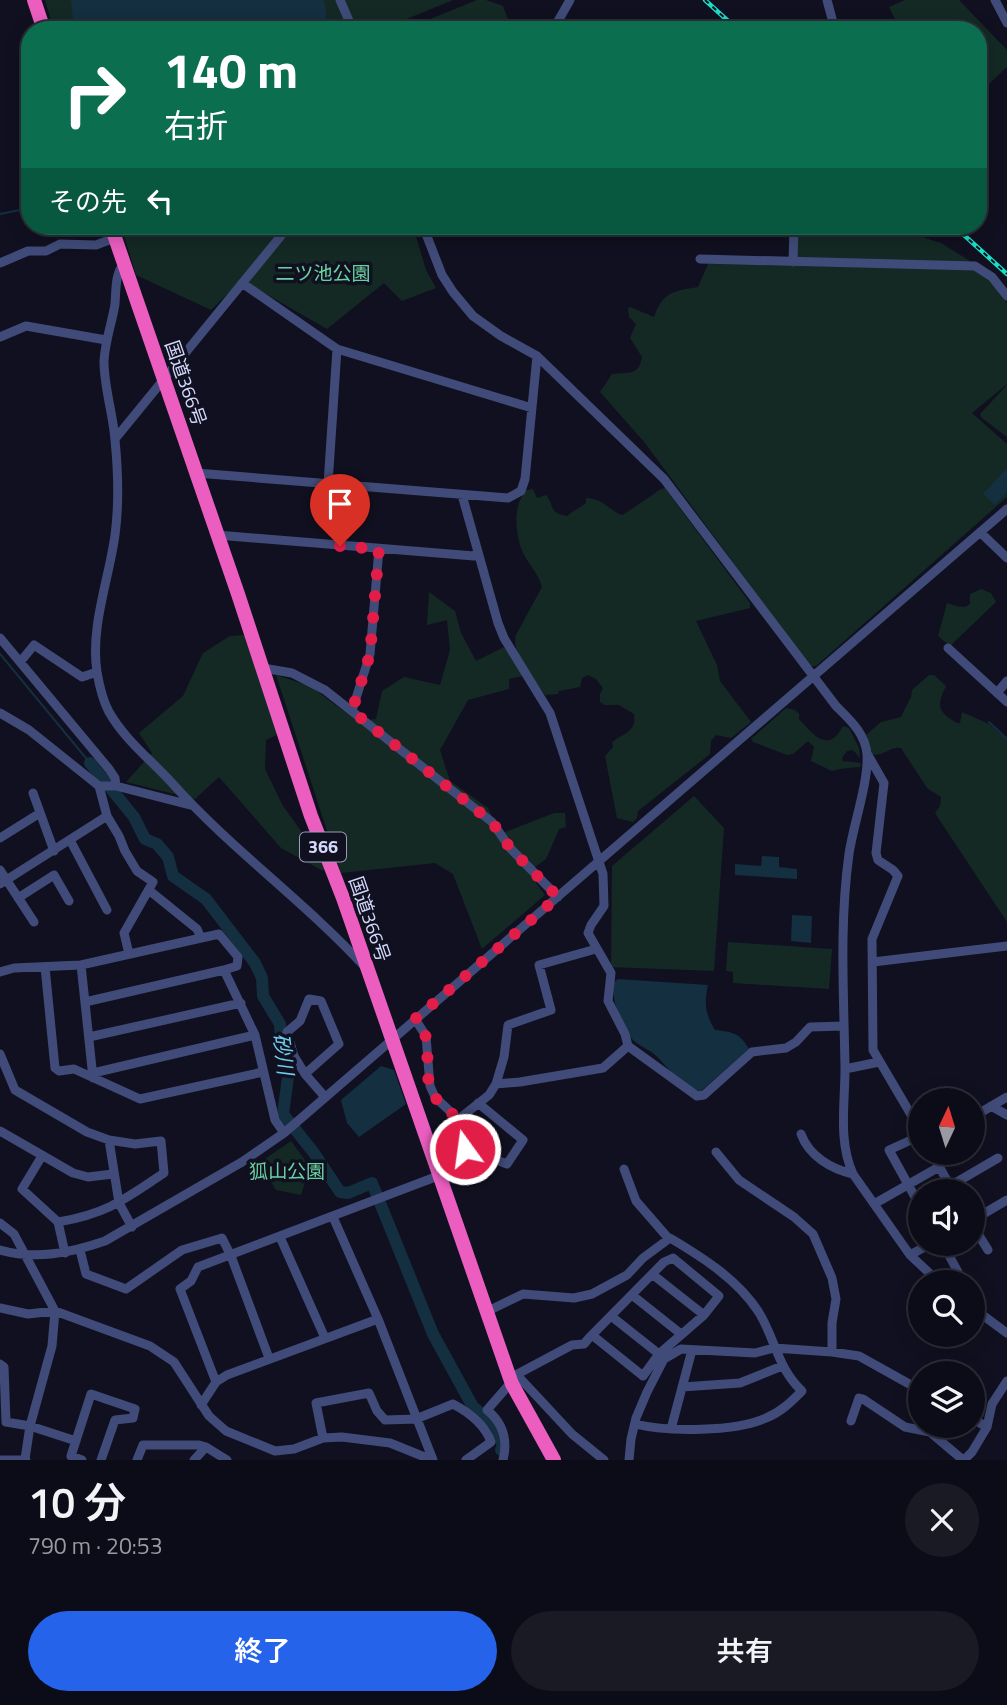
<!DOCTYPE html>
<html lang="ja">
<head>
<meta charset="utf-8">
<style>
	body { margin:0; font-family:"Titillium Web","Noto Sans JP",sans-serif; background:#1a1a25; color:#f1f3f6; height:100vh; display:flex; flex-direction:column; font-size:26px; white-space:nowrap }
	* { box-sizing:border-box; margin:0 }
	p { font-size:23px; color:#9a9ba2 }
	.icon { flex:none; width:38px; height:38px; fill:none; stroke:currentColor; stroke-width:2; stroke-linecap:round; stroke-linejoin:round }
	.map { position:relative; height:1460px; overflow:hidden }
	.drawer { display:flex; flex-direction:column; background:#0c0c18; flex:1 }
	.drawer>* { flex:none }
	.banner { position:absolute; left:21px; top:21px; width:966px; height:214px; border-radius:28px; box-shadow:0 4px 18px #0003,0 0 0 2px #2c2c37; background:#0b6e4f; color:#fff; overflow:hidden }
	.needle { width:46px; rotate:4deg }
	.fabs { position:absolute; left:908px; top:1088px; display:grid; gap:14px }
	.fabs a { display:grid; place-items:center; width:77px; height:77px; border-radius:50%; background:#0c0c18; box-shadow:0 4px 18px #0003,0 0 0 2px #2c2c37; font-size:35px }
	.pin { position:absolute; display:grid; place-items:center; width:60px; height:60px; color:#fff; margin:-72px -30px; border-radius:50% 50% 50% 0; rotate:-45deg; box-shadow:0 0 7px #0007 }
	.pin .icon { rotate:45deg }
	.me { position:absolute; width:77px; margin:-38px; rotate:346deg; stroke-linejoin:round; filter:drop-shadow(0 0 5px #0008) }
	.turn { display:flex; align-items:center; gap:24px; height:147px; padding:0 28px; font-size:32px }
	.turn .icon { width:91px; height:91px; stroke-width:2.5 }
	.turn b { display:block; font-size:49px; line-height:60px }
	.then { display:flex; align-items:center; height:66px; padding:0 28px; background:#0003; gap:14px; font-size:26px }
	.round { display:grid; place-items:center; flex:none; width:74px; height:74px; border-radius:37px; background:#1a1a25 }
	.overview { display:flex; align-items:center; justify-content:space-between; height:119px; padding:0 28px }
	h1 { font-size:42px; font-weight:600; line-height:52px }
	.action { display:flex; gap:14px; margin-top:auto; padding:14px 28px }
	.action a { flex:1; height:80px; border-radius:42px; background:#2563eb; color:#fff; font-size:28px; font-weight:600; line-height:80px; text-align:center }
	.action a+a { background:#1a1a25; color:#f1f3f6 }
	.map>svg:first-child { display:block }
	.green { fill:#142924 }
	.water { fill:#132f40 }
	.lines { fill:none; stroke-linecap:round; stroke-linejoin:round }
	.stream { stroke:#132f40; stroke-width:2 }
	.river { stroke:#132f40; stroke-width:12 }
	.minor { stroke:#404b79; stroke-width:9 }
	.highway { stroke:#eb5ec0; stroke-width:14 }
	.rail-casing { stroke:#1bdec7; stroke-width:4.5 }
	.rail { stroke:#101020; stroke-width:2; stroke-dasharray:5; stroke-linecap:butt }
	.route { stroke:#e11d48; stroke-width:12; stroke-dasharray:0 21.6 }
	.labels { text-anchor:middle; stroke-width:7; stroke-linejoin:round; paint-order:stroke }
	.shield { fill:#101020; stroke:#999cb9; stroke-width:2 }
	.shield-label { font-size:18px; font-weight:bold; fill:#d4d8fa }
	.park-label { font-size:19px; fill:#69d1a0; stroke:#101020 }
	.street-label { font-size:19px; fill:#d4d8fa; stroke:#101020 }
	.water-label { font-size:21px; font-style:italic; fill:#6eceed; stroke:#101020 }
</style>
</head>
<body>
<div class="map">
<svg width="1007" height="1460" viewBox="0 0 1007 1460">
	<rect width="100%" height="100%" fill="#101020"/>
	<path class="green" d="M45,0H453L380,30H54Z
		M477,0H486L503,6L512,30H403Z
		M905,0H959L1007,50V67L987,86L978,123V30H900L889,7Z
		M121,226H413L426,270L436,288L402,301L384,283L327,329L242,280L211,310L136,275Z
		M796,226H908L925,238L941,243L970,261L974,269L990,280L1007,303V384L972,413L1007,444V497L816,666H810L645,443L600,392L612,374C628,372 639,376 642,357L630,338L636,324L629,317L628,308L630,307L654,317C663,292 673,291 698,287L708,264L795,265Z
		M1007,385V437L982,418L980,414Z
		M665,488L750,603V608L696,621L717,665L720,681L751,722L731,738L716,735L711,741L710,754L638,811L637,818L633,822L617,818L605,756L613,747L612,742C624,733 637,731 634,714L619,705H605L600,702V694L603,688L596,679L588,675L582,678L580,687L559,691L558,694L545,695C535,681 510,652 516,635L542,587C538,572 526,562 521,548C515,530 513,503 527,490L533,489L537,498L546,495C555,506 548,513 567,516C574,510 580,508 586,503V498C604,499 607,509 622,515C625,514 656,493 659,490Z
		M981,589L991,593L996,602L950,646L938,636L947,603C955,605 962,610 970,604V594Z
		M429,592L455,611L461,633L476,661L504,647L523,676L509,679V689L468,700L440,750L450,781L488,808L500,834L554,813H565L566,827L559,829L546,859L528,872L545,895L482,949L453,874L435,863L341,873L276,675L310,686L357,721L376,719L382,691L404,677L440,685L450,650L447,620L427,625Z
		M244,635L279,734L266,740L265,769L283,806L304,835L313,833L325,867L323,871L281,848L219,777L195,799L126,782L152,753L139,733L183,696L203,653L230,636Z
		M929,675H934L946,686C936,706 938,712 957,723H960L962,712L989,724L1007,740V922L935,813L940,806L941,797L927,788L901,748C889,746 883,758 871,754L865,736L881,722L901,717L911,697L912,690Z
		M786,708L795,710L799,714V719C812,733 828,755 843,726L849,728L859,748L860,758L853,750L847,751L842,758L843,761L861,763L860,767C856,767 836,769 832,771L811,761L814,747L808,741L793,754L787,755L753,742L751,739Z
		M694,796L724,828L714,971L611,967L612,866Z
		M728,942L832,949L829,989L733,983V972L726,971Z
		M291,1141L310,1167L301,1195L276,1190L259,1163Z"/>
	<path class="water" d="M71,0H323C328,8 326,21 324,30H74Z
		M1007,468V492L995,505L983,494Z
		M762,856L779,857V867L797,869V879L735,875V864L761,866Z
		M792,915L812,916L811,943L791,941Z
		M618,979L708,985C704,1004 705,1013 715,1030C733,1032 740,1033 749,1049L701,1091C683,1091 667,1065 654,1054C645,1047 635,1045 628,1034C619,1020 611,998 614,982Z
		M381,1066L394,1070L406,1104L359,1137L347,1123L341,1100Z"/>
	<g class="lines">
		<path class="stream" d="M0,214L30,208
			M0,654L90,763
			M989,722L1007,739"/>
		<path class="river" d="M90,763L134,817L145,839L157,844L168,857L173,876L206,899L255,963L262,978L263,996L280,1024L281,1044L289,1070L283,1114L314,1153L340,1192L348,1193L372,1183L433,1334L473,1407L495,1425L503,1445L501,1450"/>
		<path class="minor" d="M340,0L353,30
			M827,0L835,30
			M995,0L1007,23
			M553,30L570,0
			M423,226L442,275L453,292L473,316L501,336L537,356L664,479L836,706C850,720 865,733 867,754C869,781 853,826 849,854C839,926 844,997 845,1069C845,1104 838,1141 853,1174L910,1255L940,1283
			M700,259L975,266L992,277L1007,296
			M793,262L794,226
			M0,263L28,251H46L60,244L96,245L109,240L116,241
			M124,264C115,272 116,292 115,304C112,323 105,341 104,361C104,388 113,413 115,440C118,470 119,505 115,535C109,579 90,627 97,672C99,684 103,701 109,712C125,740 151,760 172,783C231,849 304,901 364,966
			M242,283L337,349L532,408
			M0,337L26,326L106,340
			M115,439L289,226
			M196,473L508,498L521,491L525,479L537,356
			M328,484L337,349
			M462,495L498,623L504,638L550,713L603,874L604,906L591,925L588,933L611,973L608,1001L625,1034L628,1046L697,1096L704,1095L752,1052L786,1048L796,1042L810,1027L844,1026
			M980,532L1007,558
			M217,535L474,556L477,553
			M0,638L109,769L115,778L116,786
			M948,648L1007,702
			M21,661L34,645L82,677L97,672
			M263,668L292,673L325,690L492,822L510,848L558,897
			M997,693L1007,681
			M352,711L370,654L379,549
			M0,713L29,730L99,786L107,816L119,836L125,851L137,871L153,882L124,933L129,954
			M868,755L884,783L876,853L878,860L893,870L898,876L872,939L873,1050L920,1130
			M99,786H116L190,805
			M33,793L54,851
			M0,838L40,813
			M70,840L107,910
			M0,870L34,922
			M0,884L107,816
			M150,891L197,929L201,938
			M18,898L54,875L69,901
			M873,962L1007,946
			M81,965L93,1078
			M45,967L55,1068L59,1071L74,1069L140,1099L263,1072
			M224,970L255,1035L275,1120L284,1133
			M0,972L14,968L81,965L219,934L238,957L237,966L224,970L85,1002
			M309,999L321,1001L339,1044L305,1074L294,1056L287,1032L300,1021Z
			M415,1019L426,1036L430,1086L435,1097L456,1117L460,1118L466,1140L463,1155L432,1158
			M89,1037L241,1003
			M0,1054L15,1090L87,1132L109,1140L135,1144L161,1141L164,1173C124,1200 106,1214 58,1222
			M845,1069L879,1062
			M93,1073L255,1035
			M305,1074L325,1097
			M496,1084L504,1057L508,1025L551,1010L539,965L596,949
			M991,1106L1007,1115
			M973,1117L1007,1097
			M460,1118L489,1095L496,1084L520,1082L603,1068L628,1046
			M0,1131L73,1173L88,1177L113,1174
			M801,1134C809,1156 831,1169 853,1174
			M920,1136L889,1150L920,1206
			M109,1140L119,1203L132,1227
			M716,1152L739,1180L794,1217L813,1234L832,1278L836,1299L832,1323V1352
			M932,1153L953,1192
			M463,1155H492L499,1161L507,1164L523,1140L478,1103
			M42,1156L22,1189L58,1222L65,1253
			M624,1169L636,1201L669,1239
			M950,1186L998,1158
			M874,1204L939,1167
			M333,1217L378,1319L433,1460
			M973,1220L1007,1200
			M0,1223L14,1234L55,1311L52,1346L30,1426L25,1459
			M973,1226L988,1250
			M280,1237L325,1338
			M943,1244L958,1272
			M0,1250C36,1260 70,1253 105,1241L242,1162L284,1133L1007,509
			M80,1250L86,1274L126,1289L182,1250L222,1238L231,1256L269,1358
			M910,1255L930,1244
			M652,1274L704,1315
			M632,1295L681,1334
			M0,1308L28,1314L55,1311L150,1346L174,1362L209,1416L226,1431L275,1451L294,1449L323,1438L342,1437L390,1443L432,1460
			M973,1308L1007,1333
			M486,1312L523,1294L574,1298L592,1294L627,1275L643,1258L670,1238C702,1257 737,1279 758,1311C775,1337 777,1368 802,1391C791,1402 781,1412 766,1418C735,1432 668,1432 635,1424
			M611,1316L659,1354
			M0,1364L4,1367L6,1422L30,1426L76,1441
			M517,1375L572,1434L604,1460
			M510,1378L572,1345L584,1344L589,1338L664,1262L673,1258L719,1296L704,1315L659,1354L643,1376L592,1335
			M216,1382L180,1289L191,1281L198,1267L438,1176
			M682,1387L740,1383L782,1366
			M201,1405L216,1382L227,1375L378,1319
			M973,1419L987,1427
			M851,1421L859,1398L863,1399L905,1427L930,1432L963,1460
			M671,1429L692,1350
			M323,1438L316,1403L369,1393L377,1411L385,1420L416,1419L453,1404C470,1413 485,1425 491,1442L466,1460
			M0,1460H26
			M82,1460L71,1456L91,1394L135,1409L133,1418L115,1420L101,1460
			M137,1460L143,1445H199L206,1447L227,1460
			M194,1460L206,1447
			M503,1460C508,1440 503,1423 487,1410L507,1387
			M629,1460L631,1439L636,1418L647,1392L664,1359L681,1349L755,1353L774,1348L832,1352L859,1356L920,1390
			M964,1460L972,1452L987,1427L992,1404L1007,1381"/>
		<path class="highway" d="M34,0L44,30
			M111,226L238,594L311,816L343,898L512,1384L554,1460"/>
		<defs>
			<path id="rail" d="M705,0L738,30
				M954,226L1007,274"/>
		</defs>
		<use href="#rail" class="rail-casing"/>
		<use href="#rail" class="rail"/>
	</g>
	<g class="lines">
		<path class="route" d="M340,546L379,549L370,654L352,711L492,822L510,848L558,897L415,1019C419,1025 425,1032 426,1038C430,1057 423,1080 435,1097C449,1118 471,1115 465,1149"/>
	</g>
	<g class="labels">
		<rect class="shield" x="300" y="832.5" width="46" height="29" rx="5"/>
		<g class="shield-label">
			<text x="323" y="853">366</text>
		</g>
		<g class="park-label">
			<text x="323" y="280">二ツ池公園</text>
			<text x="287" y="1178">狐山公園</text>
		</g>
		<g class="street-label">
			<text transform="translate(186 383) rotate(71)" y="7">国道366号</text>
			<text transform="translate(370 919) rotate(71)" y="7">国道366号</text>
		</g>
		<g class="water-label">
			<text transform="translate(283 1054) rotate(83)" y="7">砂川</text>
		</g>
	</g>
</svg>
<div class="fabs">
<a><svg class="needle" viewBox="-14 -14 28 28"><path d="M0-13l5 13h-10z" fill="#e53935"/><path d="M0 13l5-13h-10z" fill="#9a9ba2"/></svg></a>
<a><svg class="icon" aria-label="sound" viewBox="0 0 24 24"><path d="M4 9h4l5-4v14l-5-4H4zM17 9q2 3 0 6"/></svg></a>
<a><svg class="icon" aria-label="search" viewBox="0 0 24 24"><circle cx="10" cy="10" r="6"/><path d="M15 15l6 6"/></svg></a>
<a><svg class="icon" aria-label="layers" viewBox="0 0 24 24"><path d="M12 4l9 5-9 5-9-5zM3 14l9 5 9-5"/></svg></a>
</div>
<div class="pin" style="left:340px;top:546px;background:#d93025"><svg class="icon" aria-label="arrive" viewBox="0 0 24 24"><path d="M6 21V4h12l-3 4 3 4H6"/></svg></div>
<svg class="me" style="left:465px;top:1149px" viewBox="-20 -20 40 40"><circle r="17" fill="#e11d48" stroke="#fff" stroke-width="3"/><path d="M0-11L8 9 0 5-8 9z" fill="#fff"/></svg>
<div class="banner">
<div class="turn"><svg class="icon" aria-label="right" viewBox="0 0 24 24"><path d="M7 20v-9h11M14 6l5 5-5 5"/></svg><div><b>140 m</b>右折</div></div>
<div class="then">その先<svg class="icon" aria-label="left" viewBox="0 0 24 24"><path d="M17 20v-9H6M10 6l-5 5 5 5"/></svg></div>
</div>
</div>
<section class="drawer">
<div class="overview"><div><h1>10 分</h1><p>790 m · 20:53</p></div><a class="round"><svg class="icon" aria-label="close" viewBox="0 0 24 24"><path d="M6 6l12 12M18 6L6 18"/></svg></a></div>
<div class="action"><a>終了</a><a>共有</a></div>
</section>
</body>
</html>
